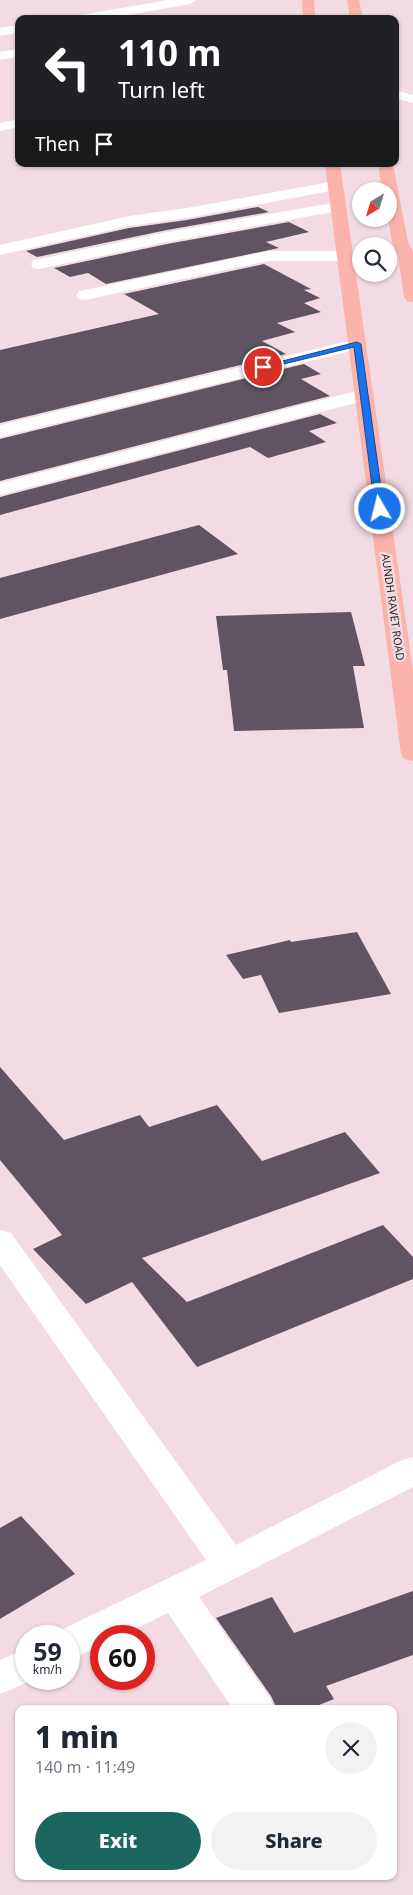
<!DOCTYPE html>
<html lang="en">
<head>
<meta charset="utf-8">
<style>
	body { margin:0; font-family:"Noto Sans",sans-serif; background:#f2f2f3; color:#1f2937; height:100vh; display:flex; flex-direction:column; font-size:19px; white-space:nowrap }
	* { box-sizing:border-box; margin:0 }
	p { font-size:16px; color:#747a83 }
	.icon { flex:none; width:28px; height:28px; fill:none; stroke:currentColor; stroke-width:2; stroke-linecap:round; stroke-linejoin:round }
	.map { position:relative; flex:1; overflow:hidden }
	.details { position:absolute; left:15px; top:1705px; width:382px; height:175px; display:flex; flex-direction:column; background:#fff; border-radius:10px; box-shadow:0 1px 4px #0004 }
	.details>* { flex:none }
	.guide { position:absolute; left:15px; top:15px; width:384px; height:152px; border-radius:10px; box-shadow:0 1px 4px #0004; background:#202124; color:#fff; overflow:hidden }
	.needle { width:32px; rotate:218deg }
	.tools { position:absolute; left:352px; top:182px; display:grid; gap:10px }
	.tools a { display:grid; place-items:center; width:45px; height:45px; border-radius:50%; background:#fff; box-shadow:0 1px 4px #0004; font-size:25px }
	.speed { position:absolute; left:15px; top:1625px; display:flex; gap:10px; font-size:25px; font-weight:700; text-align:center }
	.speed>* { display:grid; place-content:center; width:65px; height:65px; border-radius:50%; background:#fff; box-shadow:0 1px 4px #0004; line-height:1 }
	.speed small { font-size:12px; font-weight:400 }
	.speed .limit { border:8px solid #d22; background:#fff; color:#111 }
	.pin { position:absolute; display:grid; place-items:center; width:42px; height:42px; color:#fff; margin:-21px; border:2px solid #fff; border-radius:50%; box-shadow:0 1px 5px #0007 }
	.me { position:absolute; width:55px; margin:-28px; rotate:352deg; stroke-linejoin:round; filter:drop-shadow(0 0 4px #0008) }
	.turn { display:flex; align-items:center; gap:18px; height:105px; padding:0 20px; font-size:22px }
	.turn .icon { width:65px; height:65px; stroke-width:2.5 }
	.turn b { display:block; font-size:35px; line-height:42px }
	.then { display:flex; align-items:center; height:48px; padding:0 20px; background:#0003; gap:10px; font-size:19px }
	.round { display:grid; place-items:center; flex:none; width:52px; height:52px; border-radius:26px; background:#f2f2f3 }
	.summary { display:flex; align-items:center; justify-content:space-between; height:85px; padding:0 20px }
	h1 { font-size:30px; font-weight:800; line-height:38px }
	.cta { display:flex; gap:10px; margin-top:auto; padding:10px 20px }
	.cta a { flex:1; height:58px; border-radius:30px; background:#1b6760; color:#fff; font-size:20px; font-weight:800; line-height:58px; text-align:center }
	.cta a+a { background:#f2f2f3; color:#1f2937 }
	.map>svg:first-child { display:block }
	.building { fill:#605463 }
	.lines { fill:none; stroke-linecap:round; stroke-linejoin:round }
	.minor { fill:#fff; fill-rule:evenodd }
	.primary { fill:#fbb3ab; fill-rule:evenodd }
	.route { fill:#1a73e8; stroke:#114b97 }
	.labels { text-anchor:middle; stroke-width:5; stroke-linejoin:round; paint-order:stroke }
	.far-street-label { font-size:11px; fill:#2d2427; stroke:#f3dbe4 }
</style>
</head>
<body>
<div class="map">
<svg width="413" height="1895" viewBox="0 0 413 1895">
	<rect width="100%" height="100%" fill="#f3dbe4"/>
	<path class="building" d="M258,207L269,212L167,230L37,257L26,251L129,228L187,220Z
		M289,222L309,232L266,242L279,248L106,284L88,273L70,277L54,268L167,244Z
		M264,264L311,289L304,290L320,298L304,303L321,312L277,323L295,332L262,341L286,354L0,423V350L159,314L124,294Z
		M304,364L321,374L301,379L330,396L0,481V439Z
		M320,414L337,423L309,431L326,442L268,458L250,447L0,515V497Z
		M199,525L238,554L0,619V578Z
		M351,612L365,666H353L364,728L234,731L227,670H223L216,616Z
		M357,932L391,994L279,1013L261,975L243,979L226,955L290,940L291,942Z
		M0,1067L64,1140L140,1115L149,1127L217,1105L262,1161L345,1132L380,1173L142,1258L187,1302L383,1225L413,1257V1279L197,1367L132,1282L86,1304L33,1249L62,1235L0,1160Z
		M21,1516L75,1574L0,1619V1528Z
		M413,1591V1655L326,1686L334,1699L309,1709H277L271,1696L216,1618L272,1597L294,1633Z"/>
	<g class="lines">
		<path class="minor" d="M168,0H196L190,4L105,19H75L81,15Z
			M19,25V33L0,36V28Z
			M19,49V57L0,60V52Z
			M395,90L413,95V103L395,98Z
			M19,119V127L0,131V123Z
			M336,181L341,183L344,186L341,189L187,218L129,226L0,255V245L129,216L187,208Z
			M338,202L344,204L346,207L344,210L167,242L39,269L33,268L31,264L33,260L39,259L167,232Z
			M268,251H345L351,252L353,256L351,260L345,261H268L85,300L79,299L76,295L79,291L85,290Z
			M357,339L363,340L366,344L363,348L0,437V425Z
			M364,389L371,391L373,395L371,399L0,495V483Z
			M0,1230L11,1233L236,1545L400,1461L413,1457V1487L199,1597L269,1697L275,1709H233L168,1613L121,1636H101V1646L69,1660V1636H54L55,1633L206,1560L0,1265Z
			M26,1649V1679H35L0,1694V1660Z"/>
		<path class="primary" d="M302,0H314L315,19H303Z
			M347,0H359L363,19H350Z
			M325,164H340L413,670V761L404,759L401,754Z
			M378,164H393L408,242L413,252V302L407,301L404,297L398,255L392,242L388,219L389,191H382Z"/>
	</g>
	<path class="route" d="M357,342L361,344L384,509L380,512L375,509L354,347L263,369L259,367Z"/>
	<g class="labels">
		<g class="far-street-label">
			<text transform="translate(393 607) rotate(82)" y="4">AUNDH RAVET ROAD</text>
		</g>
	</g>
</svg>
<div class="tools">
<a><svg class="needle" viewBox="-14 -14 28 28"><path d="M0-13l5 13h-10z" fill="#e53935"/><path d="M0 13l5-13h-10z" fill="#747a83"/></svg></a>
<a><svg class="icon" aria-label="search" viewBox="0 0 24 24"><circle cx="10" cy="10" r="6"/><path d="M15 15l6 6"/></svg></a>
</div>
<div class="speed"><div>59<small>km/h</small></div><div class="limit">60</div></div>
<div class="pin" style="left:263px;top:367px;background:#d93025"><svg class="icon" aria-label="arrive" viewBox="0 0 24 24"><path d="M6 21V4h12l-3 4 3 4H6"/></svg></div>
<svg class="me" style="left:380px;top:509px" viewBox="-20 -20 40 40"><circle r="17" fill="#1a73e8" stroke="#fff" stroke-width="3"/><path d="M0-11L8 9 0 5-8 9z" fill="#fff"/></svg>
<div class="guide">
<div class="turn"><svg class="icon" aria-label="left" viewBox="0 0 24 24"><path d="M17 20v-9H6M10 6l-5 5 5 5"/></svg><div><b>110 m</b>Turn left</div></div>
<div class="then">Then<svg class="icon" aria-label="arrive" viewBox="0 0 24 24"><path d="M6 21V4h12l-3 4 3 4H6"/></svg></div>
</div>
<section class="details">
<div class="summary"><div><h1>1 min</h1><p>140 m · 11:49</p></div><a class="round"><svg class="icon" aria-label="close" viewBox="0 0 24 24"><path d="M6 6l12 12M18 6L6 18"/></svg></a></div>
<div class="cta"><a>Exit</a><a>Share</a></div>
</section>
</div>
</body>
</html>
